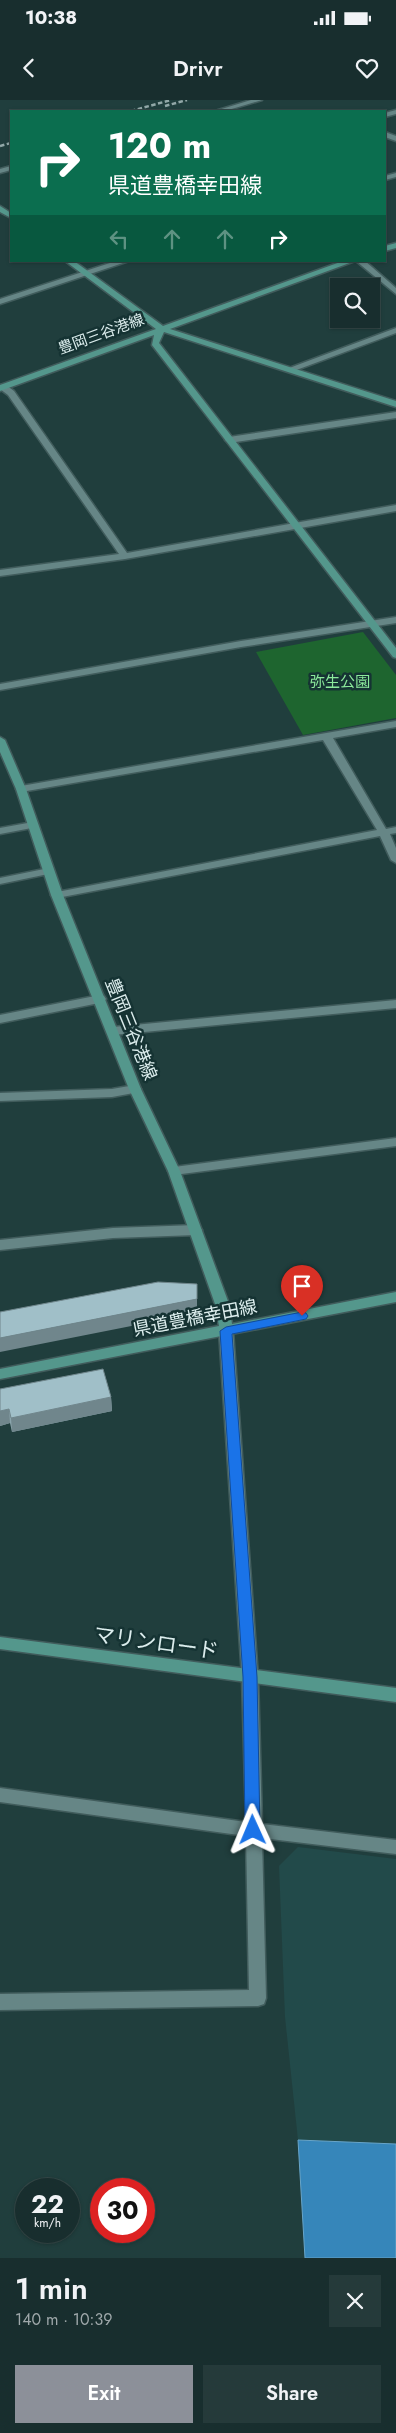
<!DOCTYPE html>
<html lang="en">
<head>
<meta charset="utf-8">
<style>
	body { margin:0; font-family:Jost,"Noto Sans JP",sans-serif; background:#253a3a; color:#f1f3f6; height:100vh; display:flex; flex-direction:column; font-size:19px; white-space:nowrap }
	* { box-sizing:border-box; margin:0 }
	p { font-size:16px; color:#9fa8aa }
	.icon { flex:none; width:28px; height:28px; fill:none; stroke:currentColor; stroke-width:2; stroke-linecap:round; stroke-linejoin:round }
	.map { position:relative; height:2158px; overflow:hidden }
	.drawer { display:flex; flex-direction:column; background:#182e2e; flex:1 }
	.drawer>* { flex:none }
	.guide { position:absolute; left:10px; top:10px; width:376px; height:152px; border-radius:0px; box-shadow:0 1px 4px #0004,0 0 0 1px #364a4a; background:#0b6e4f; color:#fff; overflow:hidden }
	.fabs { position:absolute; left:330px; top:178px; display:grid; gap:10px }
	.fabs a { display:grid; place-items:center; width:50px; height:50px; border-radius:0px; background:#182e2e; box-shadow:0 1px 4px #0004,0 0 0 1px #364a4a; font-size:25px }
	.speed { position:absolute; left:15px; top:2078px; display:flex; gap:10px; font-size:25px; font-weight:700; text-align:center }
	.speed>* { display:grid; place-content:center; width:65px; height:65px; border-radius:50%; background:#182e2e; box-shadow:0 1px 4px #0004,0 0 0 1px #364a4a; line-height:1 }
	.speed small { font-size:12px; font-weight:400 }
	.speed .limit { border:8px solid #d22; background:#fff; color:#111 }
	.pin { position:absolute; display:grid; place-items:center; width:42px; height:42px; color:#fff; margin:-51px -21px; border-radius:50% 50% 50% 0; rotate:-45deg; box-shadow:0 0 5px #0007 }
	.pin .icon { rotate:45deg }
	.me { position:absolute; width:55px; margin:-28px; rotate:359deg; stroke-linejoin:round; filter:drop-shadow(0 0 4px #0008) }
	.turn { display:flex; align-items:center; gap:18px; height:105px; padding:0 15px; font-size:22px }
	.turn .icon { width:65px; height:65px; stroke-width:2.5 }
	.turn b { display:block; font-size:35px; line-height:42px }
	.lanes { display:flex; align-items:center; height:48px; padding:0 15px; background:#0003; justify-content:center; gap:25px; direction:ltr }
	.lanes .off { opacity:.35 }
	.round { display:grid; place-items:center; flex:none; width:52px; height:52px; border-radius:0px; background:#253a3a }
	.headline { display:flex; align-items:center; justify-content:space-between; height:85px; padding:0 15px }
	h1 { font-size:30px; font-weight:600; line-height:38px }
	.cta { display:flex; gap:10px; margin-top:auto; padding:10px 15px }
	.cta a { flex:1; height:58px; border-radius:0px; background:#8c9099; color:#fff; font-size:20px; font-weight:600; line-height:58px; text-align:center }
	.cta a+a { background:#253a3a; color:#f1f3f6 }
	.status { display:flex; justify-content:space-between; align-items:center; height:35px; padding:0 25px; background:#182e2e; direction:ltr }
	.status svg { height:14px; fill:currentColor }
	header { display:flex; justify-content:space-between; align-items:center; height:65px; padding:0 15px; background:#182e2e; font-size:22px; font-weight:600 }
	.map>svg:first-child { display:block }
	.built { fill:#224a4a }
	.green { fill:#1e652f }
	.water { fill:#3686ba; stroke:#68a5c9 }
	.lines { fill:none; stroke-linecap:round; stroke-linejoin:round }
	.street-casing { stroke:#415c5c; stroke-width:3 }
	.secondary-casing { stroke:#415c5c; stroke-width:3 }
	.street { fill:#668686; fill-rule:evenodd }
	.secondary { fill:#54978c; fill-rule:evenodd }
	.rail { stroke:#92a8a8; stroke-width:2.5; stroke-dasharray:4.5 2.5; stroke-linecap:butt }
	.wall { fill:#8aa4ac }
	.shaded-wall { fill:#70868c }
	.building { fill:#a0bfc8; stroke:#70868c }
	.route { fill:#1a73e8; stroke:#114b97 }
	.labels { text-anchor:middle; stroke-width:5; stroke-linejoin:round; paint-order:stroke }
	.far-street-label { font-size:15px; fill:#dceded; stroke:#153333 }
	.far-park-label { font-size:15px; fill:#8be99b; stroke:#153333 }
	.street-label { font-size:18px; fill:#dceded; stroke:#153333 }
	.near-street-label { font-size:21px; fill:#dceded; stroke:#153333 }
</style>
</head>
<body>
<div class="status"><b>10:38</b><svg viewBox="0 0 49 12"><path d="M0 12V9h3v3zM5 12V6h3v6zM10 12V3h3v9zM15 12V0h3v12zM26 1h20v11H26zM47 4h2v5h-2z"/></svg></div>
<header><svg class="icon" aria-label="back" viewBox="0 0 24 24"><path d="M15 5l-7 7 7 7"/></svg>Drivr<svg class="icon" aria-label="heart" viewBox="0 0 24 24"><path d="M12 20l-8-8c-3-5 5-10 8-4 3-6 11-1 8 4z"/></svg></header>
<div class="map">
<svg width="396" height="2158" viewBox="0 0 396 2158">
	<rect width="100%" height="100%" fill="#203e3d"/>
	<path class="built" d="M298,1747L396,1759V2044L298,2040L285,1917L279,1766Z"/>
	<path class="green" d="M363,532L396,575V618L303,635L256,552Z"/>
	<path class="water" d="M298,2040L396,2044V2158H305Z"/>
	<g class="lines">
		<defs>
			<path id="street" d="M251,0H262L225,11H215Z
				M396,10V14L385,17V13Z
				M385,32L396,36V41L385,37Z
				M11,66V70L0,73V69Z
				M396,73V77L385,80V76Z
				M116,161H129L0,204V199Z
				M356,161H365L396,188V194Z
				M396,228V233L291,272L284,270Z
				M0,285H6L14,291L127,453L396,405V411L125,459L0,476V470L119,454L8,295L0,289Z
				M396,312V318L229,343L225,340L229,337Z
				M396,517V523L241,547L0,590V584L241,541Z
				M396,621V627L333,638L386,729L396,727V733L390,734L396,748V763L391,760L380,736L57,798L51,795L57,792L377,730L323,640L21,692L16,689L21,686Z
				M33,722L37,723V727L0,734V728Z
				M49,768L53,769L54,771L53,773L0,784V778Z
				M100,895L104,896L106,899L104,902L0,923V915Z
				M396,900V908L113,935L107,931L113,927Z
				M135,985L139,986L141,989L139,992L112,997L0,1001V993L112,989Z
				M396,1038V1046L174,1075L168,1071L174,1067Z
				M196,1125L202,1130L196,1135L113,1138L0,1150V1140L113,1128Z
				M226,1226L231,1227L233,1231L258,1577L262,1724L396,1740V1754L262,1738L266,1898L264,1904L258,1906L0,1910V1894L249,1890L246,1736L0,1702V1688L246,1722L242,1577L219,1231L221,1227Z"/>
			<path id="secondary" d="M0,106L11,113V118L0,112Z
				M396,143V148L385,151V146Z
				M65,161H74L163,226L343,161H355L170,229L396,301V307L164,232L159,243L396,548V558L393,557L152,245L154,235L0,291V285L156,229Z
				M0,637L5,640L26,689L63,795L141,989L180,1071L229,1204L232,1224L396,1192V1202L0,1279V1269L219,1226L215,1204L168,1071L129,989L51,795L16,689L0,652Z
				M0,1537L396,1588V1602L0,1549Z"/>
		</defs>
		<use href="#street" class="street-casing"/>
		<use href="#secondary" class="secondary-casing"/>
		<use href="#street" class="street"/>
		<use href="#secondary" class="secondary"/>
		<path class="rail" d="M165,6L187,0
			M131,11L171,0
			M0,46L11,43"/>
	</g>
	<path class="wall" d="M0,1289L111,1297L112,1311L12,1332L10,1323L0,1326Z"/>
	<path class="shaded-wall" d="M197,1199V1213L0,1252V1238Z
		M111,1297L112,1311L12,1332L11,1318Z
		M9,1309L10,1323L0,1326V1311Z"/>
	<path class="building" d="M158,1182L197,1184V1199L0,1238V1212Z
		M103,1269L111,1297L11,1318L9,1309L0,1311V1289Z"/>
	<path class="route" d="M302,1212L306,1213L308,1216L306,1219L232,1234L257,1577L260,1730L258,1734L253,1736L248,1734L245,1730L243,1577L220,1231L226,1227Z"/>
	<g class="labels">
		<g class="far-street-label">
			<text transform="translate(101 234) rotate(-20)" y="5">豊岡三谷港線</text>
		</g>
		<g class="far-park-label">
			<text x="340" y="587">弥生公園</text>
		</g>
		<g class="street-label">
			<text transform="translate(131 929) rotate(68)" y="6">豊岡三谷港線</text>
			<text transform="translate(195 1218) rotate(-11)" y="6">県道豊橋幸田線</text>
		</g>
		<g class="near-street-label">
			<text transform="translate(156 1543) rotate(8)" y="7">マリンロード</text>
		</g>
	</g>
</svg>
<div class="fabs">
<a><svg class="icon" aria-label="search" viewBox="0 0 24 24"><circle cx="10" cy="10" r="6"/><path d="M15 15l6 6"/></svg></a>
</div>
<div class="speed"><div>22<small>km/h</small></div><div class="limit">30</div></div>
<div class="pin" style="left:302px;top:1216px;background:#d93025"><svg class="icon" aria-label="arrive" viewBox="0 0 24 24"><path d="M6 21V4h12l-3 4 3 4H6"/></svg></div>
<svg class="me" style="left:253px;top:1730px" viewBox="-20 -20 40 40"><path d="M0-17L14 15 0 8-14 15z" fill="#1a73e8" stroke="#fff" stroke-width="4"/></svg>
<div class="guide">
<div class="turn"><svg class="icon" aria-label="right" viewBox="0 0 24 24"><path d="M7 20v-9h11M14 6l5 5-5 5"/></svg><div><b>120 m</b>県道豊橋幸田線</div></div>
<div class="lanes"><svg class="icon off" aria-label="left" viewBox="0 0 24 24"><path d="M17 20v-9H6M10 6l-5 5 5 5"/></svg><svg class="icon off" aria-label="ahead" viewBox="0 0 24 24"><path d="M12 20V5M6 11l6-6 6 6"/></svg><svg class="icon off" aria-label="ahead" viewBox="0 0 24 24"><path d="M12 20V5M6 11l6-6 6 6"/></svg><svg class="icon" aria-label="right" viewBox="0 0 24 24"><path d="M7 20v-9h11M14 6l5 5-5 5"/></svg></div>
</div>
</div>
<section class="drawer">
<div class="headline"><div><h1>1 min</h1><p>140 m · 10:39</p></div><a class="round"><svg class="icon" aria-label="close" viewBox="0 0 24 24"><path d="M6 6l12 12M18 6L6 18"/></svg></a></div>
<div class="cta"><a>Exit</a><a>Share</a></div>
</section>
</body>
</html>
